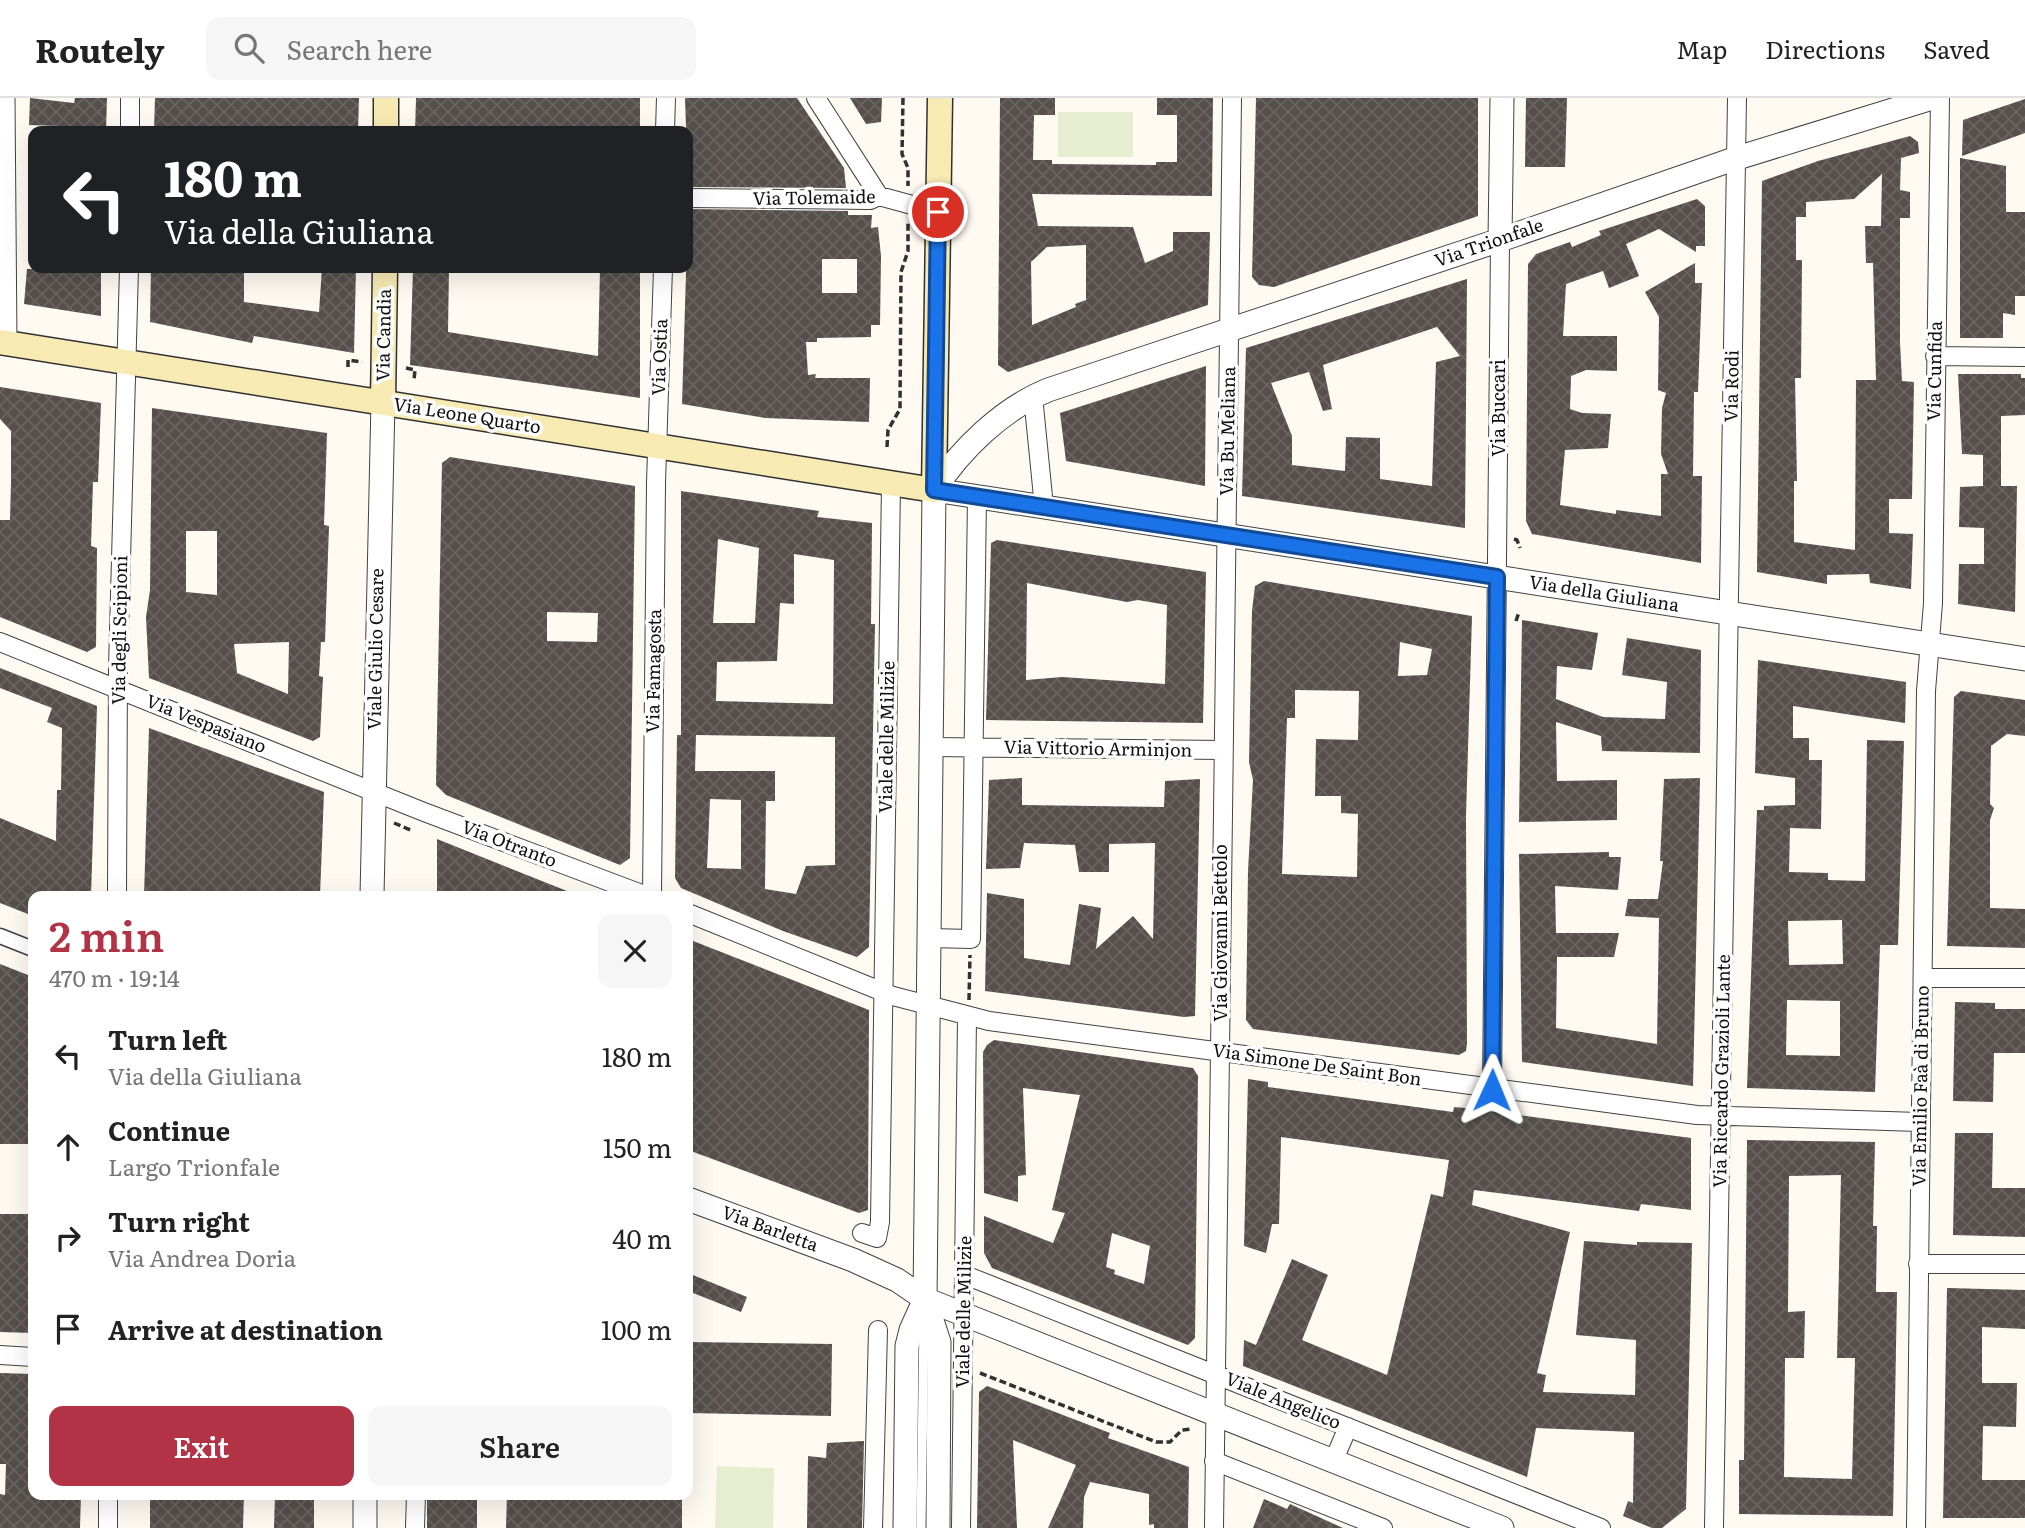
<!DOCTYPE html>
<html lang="en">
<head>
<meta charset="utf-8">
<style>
	body { margin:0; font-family:Literata,serif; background:#f6f6f6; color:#222; height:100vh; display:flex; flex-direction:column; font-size:26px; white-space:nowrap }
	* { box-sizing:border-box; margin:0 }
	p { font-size:23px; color:#767676 }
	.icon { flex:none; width:38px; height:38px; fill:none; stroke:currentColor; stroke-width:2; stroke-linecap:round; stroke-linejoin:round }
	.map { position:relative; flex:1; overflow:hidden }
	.drawer { position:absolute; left:28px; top:793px; width:665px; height:609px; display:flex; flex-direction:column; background:#fff; border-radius:14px; box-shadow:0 7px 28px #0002 }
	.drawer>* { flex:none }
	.banner { position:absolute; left:28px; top:28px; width:665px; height:147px; border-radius:14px; box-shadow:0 7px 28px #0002; background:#202124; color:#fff; overflow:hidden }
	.pin { position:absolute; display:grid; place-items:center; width:60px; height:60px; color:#fff; margin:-30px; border:4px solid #fff; border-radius:50%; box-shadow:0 2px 7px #0007 }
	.me { position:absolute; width:77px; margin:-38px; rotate:1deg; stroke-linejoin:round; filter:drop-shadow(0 0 5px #0008) }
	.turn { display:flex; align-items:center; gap:24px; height:147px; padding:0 21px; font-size:32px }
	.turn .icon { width:91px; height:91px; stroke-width:2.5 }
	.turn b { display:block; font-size:49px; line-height:60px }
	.round { display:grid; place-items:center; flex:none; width:74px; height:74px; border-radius:14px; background:#f6f6f6 }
	.overview { display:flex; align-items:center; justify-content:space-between; height:119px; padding:0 21px }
	h1 { font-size:42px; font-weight:600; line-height:52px; color:#b23345 }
	.action { display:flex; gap:14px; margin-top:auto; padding:14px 21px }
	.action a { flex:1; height:80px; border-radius:14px; background:#b23345; color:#fff; font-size:28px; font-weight:600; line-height:80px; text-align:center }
	.action a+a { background:#f6f6f6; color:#222 }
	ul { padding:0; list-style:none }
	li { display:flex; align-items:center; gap:21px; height:91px; padding:0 21px }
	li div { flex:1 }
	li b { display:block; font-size:26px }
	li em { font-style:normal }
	header { display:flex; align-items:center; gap:42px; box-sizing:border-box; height:98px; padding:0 35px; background:#fff; border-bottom:2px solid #e0e0e0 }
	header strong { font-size:33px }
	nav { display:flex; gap:38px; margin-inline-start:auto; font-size:24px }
	.search { width:490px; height:63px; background:#f6f6f6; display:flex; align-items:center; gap:18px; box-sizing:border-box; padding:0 24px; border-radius:14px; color:#767676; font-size:26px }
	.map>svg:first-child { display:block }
	.pitch { fill:#e6eecf }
	.building { fill:url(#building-cross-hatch); fill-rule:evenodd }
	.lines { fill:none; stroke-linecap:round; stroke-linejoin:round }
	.service-casing { stroke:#424242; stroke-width:11 }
	.pedestrian-casing { stroke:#424242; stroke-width:17 }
	.minor-casing { stroke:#424242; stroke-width:20 }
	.tertiary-casing { stroke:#424242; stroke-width:25 }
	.secondary-casing { stroke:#313131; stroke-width:27 }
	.path { stroke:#313131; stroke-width:3.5; stroke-dasharray:7 3.5; stroke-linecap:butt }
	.service { stroke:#fff; stroke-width:9 }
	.pedestrian { stroke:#fff; stroke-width:14 }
	.minor { stroke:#fff; stroke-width:18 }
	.tertiary { stroke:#fff; stroke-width:23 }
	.secondary { stroke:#f8eab3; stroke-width:24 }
	.route-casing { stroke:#114b97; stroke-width:18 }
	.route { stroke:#1a73e8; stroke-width:12 }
	.labels { text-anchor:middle; stroke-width:7; stroke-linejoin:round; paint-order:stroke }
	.street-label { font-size:18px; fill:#0f0f0f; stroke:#fff }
</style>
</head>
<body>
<header>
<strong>Routely</strong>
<div class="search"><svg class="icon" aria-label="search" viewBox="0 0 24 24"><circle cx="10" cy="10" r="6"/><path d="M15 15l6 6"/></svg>Search here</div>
<nav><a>Map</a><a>Directions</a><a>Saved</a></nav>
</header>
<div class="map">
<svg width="2025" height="1430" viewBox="0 0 2025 1430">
	<defs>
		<pattern id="building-cross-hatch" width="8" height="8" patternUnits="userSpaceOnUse" patternTransform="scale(1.75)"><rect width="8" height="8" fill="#564f4c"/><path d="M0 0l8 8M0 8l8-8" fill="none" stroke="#696461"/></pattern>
	</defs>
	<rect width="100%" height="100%" fill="#fefaf2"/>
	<path class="pitch" d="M1058,14H1133V59H1058Z
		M717,1368L774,1370L773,1430H715Z"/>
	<path class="building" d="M30,0L74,5L75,0H107L106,33H58V28L29,27Z
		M155,0H359L358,33H154Z
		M416,0H640V33H415Z
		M685,0H797L844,70L846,90L688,89Z
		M850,0H882L881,24L866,26Z
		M1000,0H1055V17H1034L1033,62H1052V66L1156,67V64H1177V17H1157V0H1213L1212,98L1032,96L1038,128L1133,129L1145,165L1173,153V134H1210L1208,207L1008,274L998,267ZM1086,147V202L1075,206L1076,209L1032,227L1031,164L1047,149Z
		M1256,0H1478V118L1274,189L1259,187L1252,179Z
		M1526,0H1567L1565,69H1525Z
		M2025,1V35L1962,58L1963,22Z
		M1910,38L1918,44L1919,55L1901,60L1900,92L1910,94V120H1900V245L1902,283L1914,284L1912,401H1889V435L1913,436L1911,491L1870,485L1869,476L1827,477V486L1757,474L1762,83L1818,63ZM1882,76L1881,128H1865L1866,165H1873L1876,282H1856L1855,452L1794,444V383H1797L1795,280H1801L1802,162H1796V119H1806V104L1854,101Z
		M1960,60L2006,68V114H2025V198H2015V217L2003,215V240H1960Z
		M1697,101L1705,108V148H1696V154L1659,131L1626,146L1639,178L1609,190L1603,173L1566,186L1563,238H1617V273L1586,272L1571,278L1570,311L1582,315L1611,316L1608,350L1565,352L1560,407L1616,416V412L1661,418V376H1668L1661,356L1662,310L1666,295L1658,292L1659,219L1645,194L1695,165V185H1702L1698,294H1694L1693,378H1702L1701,465L1532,436L1526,423L1528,166L1536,156L1570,144L1572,149L1601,137L1599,133Z
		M688,111L848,113V117H872L871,130L878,129L881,158L880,227H871V239L817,240V244H806L808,277L816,276L815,280H870L869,324L765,320L682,306ZM822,161H857V195H822Z
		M65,170H101V218L24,206L27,171Z
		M151,170H244V204L319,214L322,170H356L354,255L254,238L252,245L150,224Z
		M413,170H449L448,234L598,258L600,170H640V300L410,267Z
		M1467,181L1465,430L1242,398L1246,250ZM1437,229L1460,258L1436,264L1432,388L1380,381V340L1346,339L1345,373L1292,367V338L1271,285L1309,274L1323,313L1332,311L1323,267Z
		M1206,268L1205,388L1066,363L1060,315Z
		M1958,276H2021V280H2025V317L2001,318V388H2017L2015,514L1958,506L1959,466H1984V430L1959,429L1960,389L1983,388V357L1962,356Z
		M0,289L101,305L98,384H93L91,448L97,450L96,549L87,554L0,519V422H10L11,384V333L0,321Z
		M152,310L327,335L324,427L329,428L325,544H321L319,578L323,579L320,639L313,643L149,580L146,519L150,492ZM186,433H217V497L186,494ZM289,544L288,596L237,575L234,546Z
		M450,359L635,388L630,760L620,767L446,697L436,687L442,365ZM547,514L598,515L597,544L547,543Z
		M681,393L819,413L817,419L872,425L871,526H875L869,849L857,859L783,833L681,790L675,780L677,637H681ZM718,441L759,450L755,525H713ZM794,456L834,462L833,606L716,603L717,564L777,563L780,505L794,506ZM696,637L835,639V767L806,768L796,796L765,791L766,703H775V673H695ZM710,701L741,702V771L707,770Z
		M997,442L1206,474L1203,625L986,622L991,445ZM1027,485L1127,504L1138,502L1167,507L1165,586L1062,579L1026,582Z
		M1264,483L1472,518L1466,718L1467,946L1466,953L1459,957L1253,931L1246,922L1248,773L1253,682L1249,664L1252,513L1255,488ZM1400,544L1432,551L1427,577L1398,578ZM1295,592L1359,593L1358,642L1316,641L1315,698H1341V715L1358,716L1357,779L1282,776L1287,620H1295Z
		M1522,522L1598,535L1592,572L1557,568L1556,601L1603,619L1665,621L1667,584L1622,577L1627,540L1701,552L1700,655L1602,653L1601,638L1556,624L1557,683L1617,682V722L1519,724Z
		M1758,562L1906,584L1905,625L1793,608V640H1809V662H1822L1821,731L1790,730L1789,774L1828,775V782L1865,783L1867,642L1904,643L1898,847H1880L1875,994L1747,990L1757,712H1764V708L1795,707V680L1755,675ZM1842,822L1843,866L1789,867L1788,823ZM1787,902L1840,903V958L1786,957Z
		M0,570L97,608L91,798H33V818L0,805V720L56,743L57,692H61L62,630L47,624L52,610L0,590Z
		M1961,593L2025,602V638L2007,636L1991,648L1990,706L1994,710L1990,722V810L2025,811V850L1947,848L1954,599Z
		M149,630L324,694L320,798H144Z
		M1022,680V707L1164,709L1165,683L1200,681L1195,918L1184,919L985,893L987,795L1024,801V860L1070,867L1079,806L1101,810L1096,851L1133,818L1153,841L1155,745L1109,746V774H1079L1075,747L1024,745L1020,770L986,771L989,682Z
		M1700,680L1693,988L1522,964L1519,756L1609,754V759H1621L1618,792L1555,788L1556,835H1619L1614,859H1557L1556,930L1657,946L1659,820L1625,818L1628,801H1658L1663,763H1660L1664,681Z
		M437,741L577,797V798H437Z
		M688,841L869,912L868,1112L859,1115L688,1052Z
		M0,866L33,879V1046H0Z
		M1955,904L1995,905V911H2025V955H1994L1993,1004L1953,1003Z
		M994,942L1193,970L1198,978L1195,1240L1188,1247L992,1170L984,1155V1118L1053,1145L1065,1115L1052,1112L1080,997L1023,990L1026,1077L1018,1078V1104L984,1095L983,954L987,947ZM1112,1135L1150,1148L1144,1186L1114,1176L1115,1172L1106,1169Z
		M1248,981L1268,984V989L1453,1014L1454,1009L1465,1010L1691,1040V1112L1641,1106L1639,1113L1474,1092L1472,1107L1570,1134L1537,1275L1546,1277L1543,1294L1635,1297L1636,1242L1576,1237L1584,1143L1637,1147V1144L1692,1145L1686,1411L1662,1430H1652L1623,1418L1628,1403L1633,1405L1634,1334L1536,1330L1527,1379L1243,1268L1244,1242L1256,1247L1292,1161L1328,1177L1302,1242L1387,1277L1431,1096L1443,1099L1449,1062L1281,1039L1279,1126H1272L1266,1155L1244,1148Z
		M1955,1035H1993L1992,1090H2025V1139L1953,1137Z
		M1747,1042L1875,1044L1873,1128H1877L1876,1194H1897L1893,1418L1739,1416V1362H1744ZM1841,1077L1837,1260H1855L1852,1381L1784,1379L1785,1260H1804L1805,1213L1788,1214L1789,1078Z
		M0,1116H33V1235L0,1234Z
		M688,1175L747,1199L741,1214L688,1193Z
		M1947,1190L2025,1192V1231L1982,1229V1285H2017L2016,1329L1983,1328L1982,1382H2025V1420H1943Z
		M688,1244L832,1246L831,1318L688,1315Z
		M0,1275L33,1276V1396H81L80,1430H0V1396L5,1397L6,1366H0Z
		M987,1288L1110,1335L1108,1340L1189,1369L1188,1430H1154V1426L1149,1427V1396L1090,1384L1084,1399L1083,1430H1048L1076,1367L1013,1342L1017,1430H977L979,1294Z
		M864,1343L862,1430H807L808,1358L826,1360L827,1345Z
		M150,1396H244L243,1430H150Z
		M275,1396H314V1430H274Z
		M427,1396H477V1430H427Z
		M507,1396H682V1430H506Z
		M1264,1401L1287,1411L1290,1406L1343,1430H1253Z"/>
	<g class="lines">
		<defs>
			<path id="service" d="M921,1430L924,1222"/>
			<path id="pedestrian" d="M0,838L33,851"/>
			<path id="minor" d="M816,0L879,98
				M130,33V0
				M665,33L666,0
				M688,100L870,102L879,98L938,114
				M1935,258L2025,259
				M1033,298L1044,409
				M0,544L424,714L647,798
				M932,649L1222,652
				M117,798L118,570L129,170
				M652,798L656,385L663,170
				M688,815L893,898L989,923L1697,1017L1919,1024
				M930,840L971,841L977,399
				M1924,880H2025
				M1492,992L1500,142
				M862,1135L877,1140L880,1124L891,386
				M1918,1166H2025
				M965,1177L1601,1430
				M0,1257L33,1259
				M1214,1363L1383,1430
				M1333,1364L1348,1329
				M108,1396V1430
				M415,1430L416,1396
				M873,1430L878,1232
				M961,1430L967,919
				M1214,1430L1232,0
				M1714,1430L1737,0
				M1916,1430L1926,593L1933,505L1940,0"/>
			<path id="tertiary" d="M3,0L5,245
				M1500,142L1502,0
				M934,392L2025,561
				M934,392C961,351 1002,311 1048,292L1500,142L1734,61L1932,0
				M372,798L383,304
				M688,1101L853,1162
				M853,1162L897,1182L925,1201L1502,1430
				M925,1201L939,1244L938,1430
				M365,1430V1396
				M905,1430L907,1248L911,1232L925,1201L934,392"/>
			<path id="secondary" d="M386,33V0
				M0,244L934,392L940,0
				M383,304L385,170"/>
		</defs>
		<use href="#service" class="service-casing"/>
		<use href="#pedestrian" class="pedestrian-casing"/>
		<use href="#minor" class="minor-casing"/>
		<use href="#tertiary" class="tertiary-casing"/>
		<use href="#secondary" class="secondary-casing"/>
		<path class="path" d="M903,0L902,56L908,70V88
			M348,269V262L362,264
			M406,270L415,272L414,282
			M887,349L888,332L900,311L901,174L908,153V123
			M1514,441L1517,442L1520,450
			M1516,523L1519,514
			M394,725L413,733
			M969,902L970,857
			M980,1275L1156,1344H1170L1182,1332L1191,1331"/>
		<use href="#service" class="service"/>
		<use href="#pedestrian" class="pedestrian"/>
		<use href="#minor" class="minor"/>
		<use href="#tertiary" class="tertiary"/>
		<use href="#secondary" class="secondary"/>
	</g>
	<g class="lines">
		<defs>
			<path id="route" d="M938,114L934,392L1497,479L1492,992"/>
		</defs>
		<use href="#route" class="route-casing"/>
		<use href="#route" class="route"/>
	</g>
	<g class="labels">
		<g class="street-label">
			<text transform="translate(814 100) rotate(-1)" y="6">Via Tolemaide</text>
			<text transform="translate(1489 145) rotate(-19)" y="6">Via Trionfale</text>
			<text transform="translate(384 237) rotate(-89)" y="6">Via Candia</text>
			<text transform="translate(660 259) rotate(-88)" y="6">Via Ostia</text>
			<text transform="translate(1935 273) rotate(-89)" y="6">Via Cunfida</text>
			<text transform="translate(1732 288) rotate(-89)" y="6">Via Rodi</text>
			<text transform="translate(1499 310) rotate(-90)" y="6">Via Buccari</text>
			<text transform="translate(467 318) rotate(9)" y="6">Via Leone Quarto</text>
			<text transform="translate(1228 333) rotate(-89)" y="6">Via Bu Meliana</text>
			<text transform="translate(1604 496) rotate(9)" y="6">Via della Giuliana</text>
			<text transform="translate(120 532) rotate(-89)" y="6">Via degli Scipioni</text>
			<text transform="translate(376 551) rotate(-89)" y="6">Viale Giulio Cesare</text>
			<text transform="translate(654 573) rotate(-89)" y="6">Via Famagosta</text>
			<text transform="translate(206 626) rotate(22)" y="6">Via Vespasiano</text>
			<text transform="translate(887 639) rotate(-89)" y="6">Viale delle Milizie</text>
			<text transform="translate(1098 651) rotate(1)" y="6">Via Vittorio Arminjon</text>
			<text transform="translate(509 746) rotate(21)" y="6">Via Otranto</text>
			<text transform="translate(1221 835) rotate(-90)" y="6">Via Giovanni Bettolo</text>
			<text transform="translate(1317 967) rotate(8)" y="6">Via Simone De Saint Bon</text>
			<text transform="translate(1722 973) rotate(-89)" y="6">Via Riccardo Grazioli Lante</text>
			<text transform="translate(1921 988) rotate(-89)" y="6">Via Emilio Faà di Bruno</text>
			<text transform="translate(770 1131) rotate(20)" y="6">Via Barletta</text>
			<text transform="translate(964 1214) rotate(-89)" y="6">Viale delle Milizie</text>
			<text transform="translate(1283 1303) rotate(22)" y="6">Viale Angelico</text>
		</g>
	</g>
</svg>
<div class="pin" style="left:938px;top:114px;background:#d93025"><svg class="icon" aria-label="arrive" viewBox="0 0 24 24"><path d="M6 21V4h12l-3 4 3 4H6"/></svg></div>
<svg class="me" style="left:1492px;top:992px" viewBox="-20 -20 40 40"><path d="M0-17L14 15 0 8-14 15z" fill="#1a73e8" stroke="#fff" stroke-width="4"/></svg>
<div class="banner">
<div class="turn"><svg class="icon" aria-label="left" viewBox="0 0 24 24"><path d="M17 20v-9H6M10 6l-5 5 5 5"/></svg><div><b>180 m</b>Via della Giuliana</div></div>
</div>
<section class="drawer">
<div class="overview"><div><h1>2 min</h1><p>470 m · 19:14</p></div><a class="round"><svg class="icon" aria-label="close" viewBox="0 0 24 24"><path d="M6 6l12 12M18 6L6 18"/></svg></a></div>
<ul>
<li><svg class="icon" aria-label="left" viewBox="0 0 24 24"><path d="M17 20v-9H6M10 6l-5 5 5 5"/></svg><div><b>Turn left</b><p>Via della Giuliana</p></div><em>180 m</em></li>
<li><svg class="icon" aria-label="ahead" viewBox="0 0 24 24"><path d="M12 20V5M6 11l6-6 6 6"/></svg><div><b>Continue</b><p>Largo Trionfale</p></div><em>150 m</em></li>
<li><svg class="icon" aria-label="right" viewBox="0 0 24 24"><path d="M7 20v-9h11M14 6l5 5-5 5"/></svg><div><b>Turn right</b><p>Via Andrea Doria</p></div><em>40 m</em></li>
<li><svg class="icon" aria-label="arrive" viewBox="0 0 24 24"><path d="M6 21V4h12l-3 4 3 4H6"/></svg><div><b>Arrive at destination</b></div><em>100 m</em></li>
</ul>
<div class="action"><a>Exit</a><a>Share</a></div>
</section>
</div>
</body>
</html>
